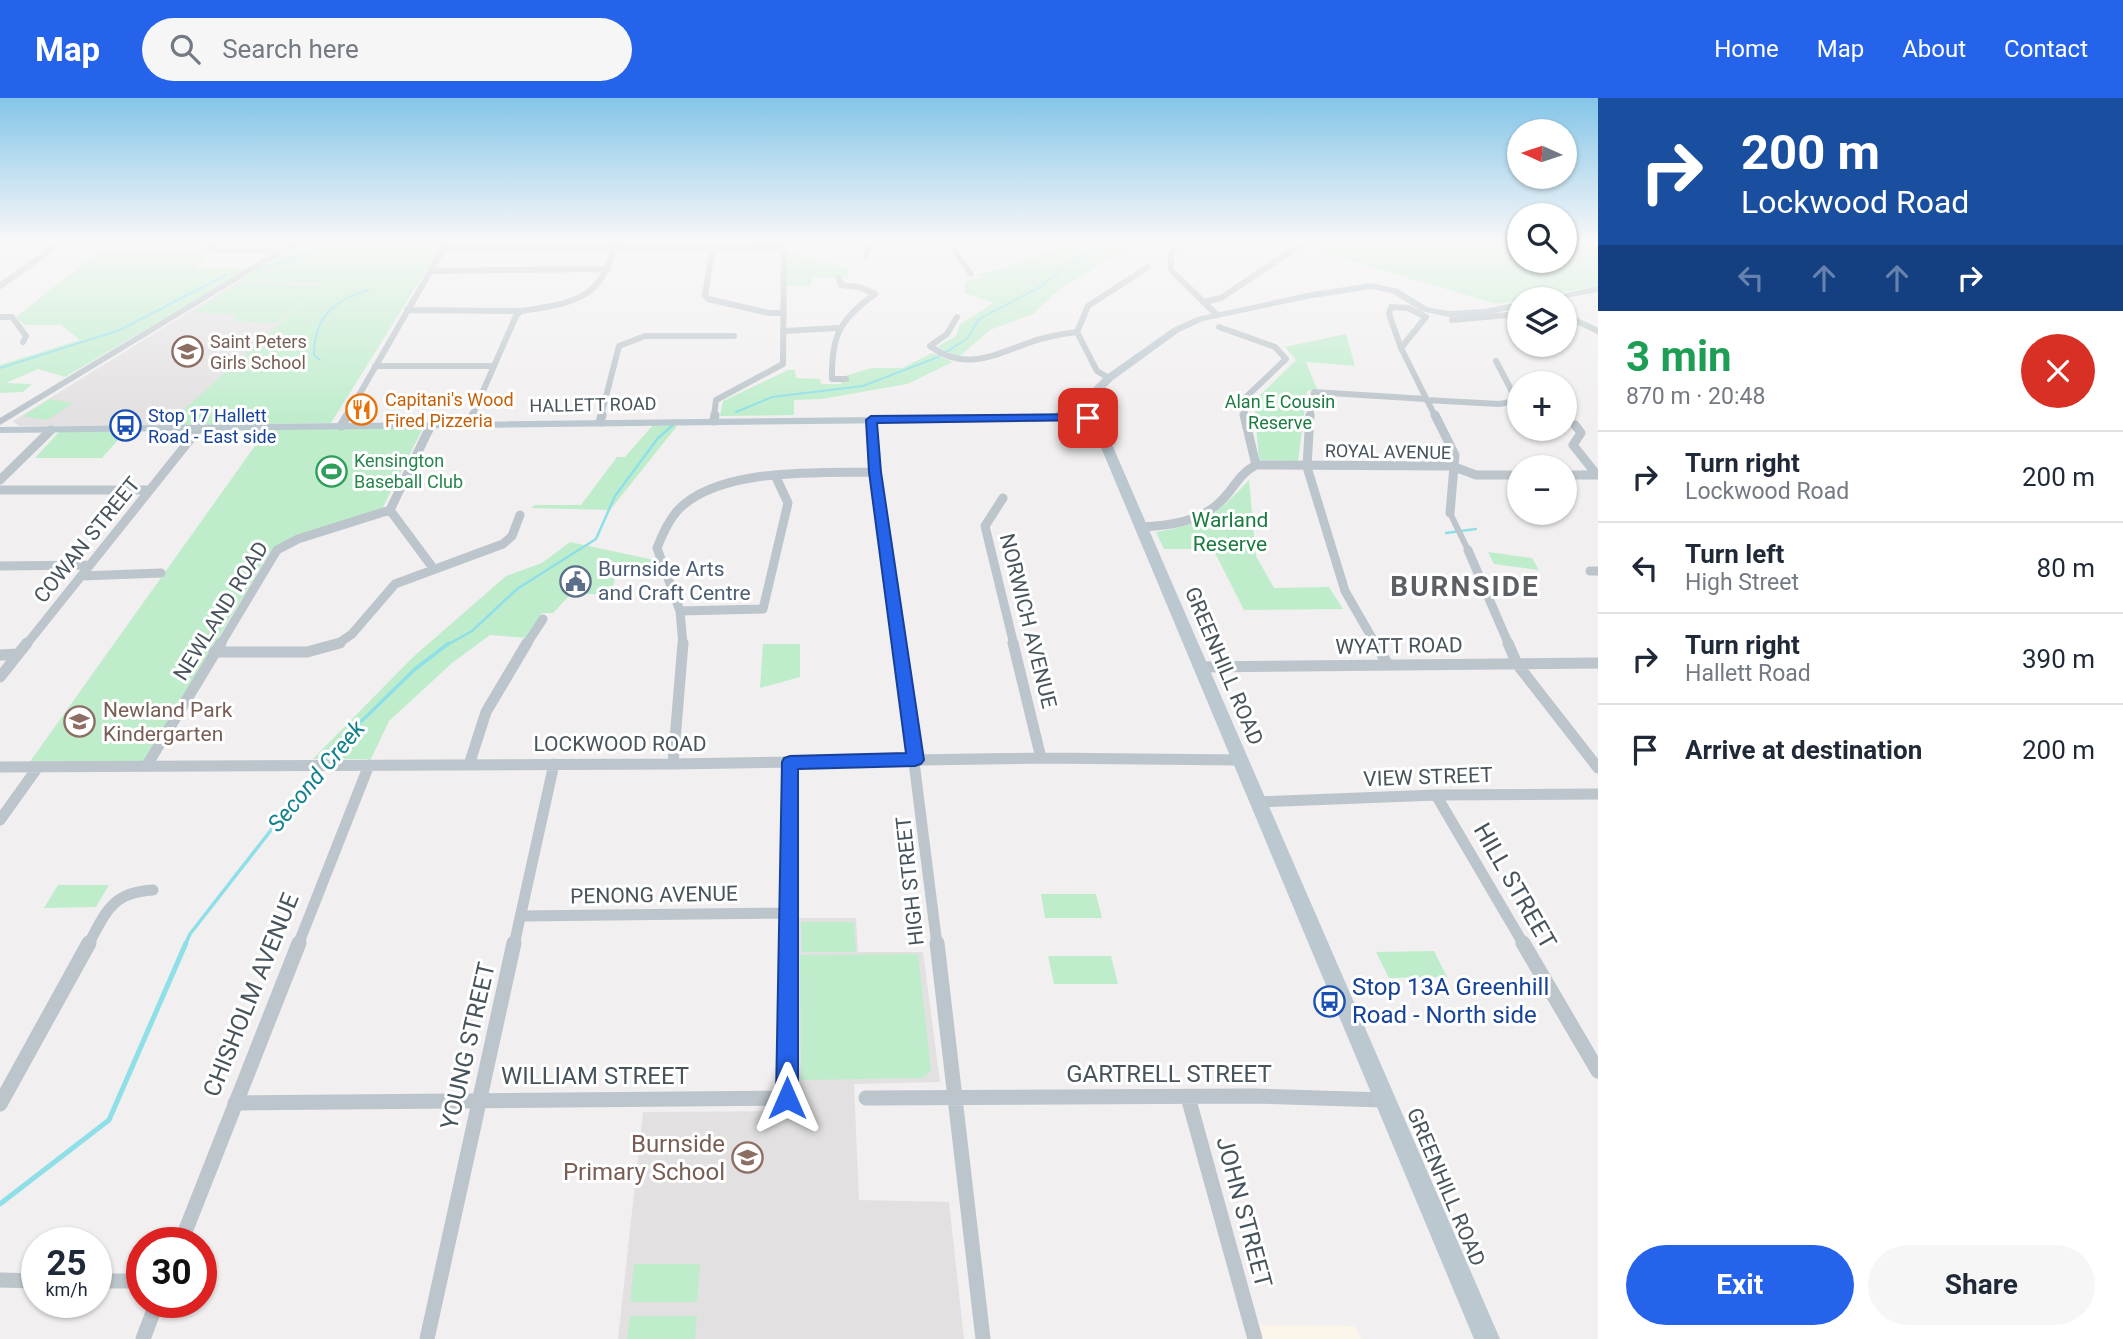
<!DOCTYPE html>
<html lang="en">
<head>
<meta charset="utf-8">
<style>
	body { margin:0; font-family:Roboto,sans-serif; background:#f6f6f7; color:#1f2937; height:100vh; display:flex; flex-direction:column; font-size:26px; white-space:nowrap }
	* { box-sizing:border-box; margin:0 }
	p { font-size:23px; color:#747a83 }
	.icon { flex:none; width:38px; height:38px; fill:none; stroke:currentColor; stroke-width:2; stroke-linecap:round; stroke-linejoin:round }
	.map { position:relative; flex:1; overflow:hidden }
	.side { display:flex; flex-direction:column; background:#fff; width:525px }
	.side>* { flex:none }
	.hud { background:#1a4fa0; color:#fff; overflow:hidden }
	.needle { width:46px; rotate:273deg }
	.fabs { position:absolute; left:1507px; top:21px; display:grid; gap:14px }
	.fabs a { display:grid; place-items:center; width:70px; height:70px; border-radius:50%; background:#fff; box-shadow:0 2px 5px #0004; font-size:35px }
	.speed { position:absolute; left:21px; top:1129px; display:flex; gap:14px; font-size:35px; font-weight:700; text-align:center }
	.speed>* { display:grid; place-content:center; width:91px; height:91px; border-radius:50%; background:#fff; box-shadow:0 2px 5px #0004; line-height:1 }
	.speed small { font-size:18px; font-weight:400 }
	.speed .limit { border:10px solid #d22; background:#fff; color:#111 }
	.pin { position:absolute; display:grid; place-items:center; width:60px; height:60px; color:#fff; margin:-30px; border-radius:14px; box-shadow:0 4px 10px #0006 }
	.me { position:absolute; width:77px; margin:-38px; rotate:0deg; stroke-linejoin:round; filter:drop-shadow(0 0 5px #0008) }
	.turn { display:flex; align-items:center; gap:24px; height:147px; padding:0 28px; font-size:32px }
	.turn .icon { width:91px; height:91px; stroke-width:2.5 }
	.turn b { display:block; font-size:49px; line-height:60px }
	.lanes { display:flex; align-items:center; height:66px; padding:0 28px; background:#0003; justify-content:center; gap:35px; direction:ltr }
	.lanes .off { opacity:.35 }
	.round { display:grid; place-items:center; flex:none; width:74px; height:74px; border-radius:37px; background:#f6f6f7 }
	.headline { display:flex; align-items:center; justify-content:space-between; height:119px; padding:0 28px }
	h1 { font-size:42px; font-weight:700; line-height:52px; color:#1e9e55 }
	.cta { display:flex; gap:14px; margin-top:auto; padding:14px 28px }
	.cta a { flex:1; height:80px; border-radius:42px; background:#2563eb; color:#fff; font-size:28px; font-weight:700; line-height:80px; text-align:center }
	.cta a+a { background:#f6f6f7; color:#1f2937 }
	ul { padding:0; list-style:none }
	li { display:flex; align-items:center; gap:21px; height:91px; padding:0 28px; border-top:2px solid #e0e1e3 }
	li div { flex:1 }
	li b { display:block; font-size:26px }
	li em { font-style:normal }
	header { display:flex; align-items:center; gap:42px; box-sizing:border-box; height:98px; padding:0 35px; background:#2563eb; color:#fff }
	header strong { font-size:33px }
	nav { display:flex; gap:38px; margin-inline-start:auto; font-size:24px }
	.search { width:490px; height:63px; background:#f6f6f7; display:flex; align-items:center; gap:18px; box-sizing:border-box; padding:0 24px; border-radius:38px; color:#747a83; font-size:26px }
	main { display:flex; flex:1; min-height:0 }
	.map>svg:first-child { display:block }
	.commercial { fill:#fbf4e9 }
	.education { fill:#e2e0e1 }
	.green { fill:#bfedcc }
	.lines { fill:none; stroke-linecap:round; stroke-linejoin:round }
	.stream-far3 { stroke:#8edfe8; stroke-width:2 }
	.stream-far2 { stroke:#8edfe8; stroke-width:2.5 }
	.stream-far1 { stroke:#8edfe8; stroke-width:3.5 }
	.stream { stroke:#8edfe8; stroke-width:5 }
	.pedestrian { stroke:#bbc5cb; stroke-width:6 }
	.minor-far3 { stroke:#bbc5cb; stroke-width:6 }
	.minor-far2 { stroke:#bbc5cb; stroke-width:9 }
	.minor-far1 { stroke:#bbc5cb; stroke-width:11 }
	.minor { stroke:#bbc5cb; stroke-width:15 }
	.tertiary { fill:#bbc5cb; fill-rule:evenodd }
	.secondary { fill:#bbc8d0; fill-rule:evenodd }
	.route { fill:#2563eb; stroke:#184099; stroke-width:2 }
	.labels { text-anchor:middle; stroke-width:6; stroke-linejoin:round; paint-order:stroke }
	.far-education-label { font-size:18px; fill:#785e54; stroke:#fff; text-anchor:start }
	.far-food-label { font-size:18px; fill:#c56008; stroke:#fff; text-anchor:start }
	.far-park-label { font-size:18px; fill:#1b7b41; stroke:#fff }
	.far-street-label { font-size:18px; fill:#48545c; stroke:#fff }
	.far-transit-label { font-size:18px; fill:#164399; stroke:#fff; text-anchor:start }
	.far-leisure-label { font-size:18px; fill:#27864d; stroke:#fff; text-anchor:start }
	.park-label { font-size:21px; fill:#1b7b41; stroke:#fff }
	.street-label { font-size:21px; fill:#48545c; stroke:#fff }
	.service-label { font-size:21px; fill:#4e5e75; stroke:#fff; text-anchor:start }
	.education-label { font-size:21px; fill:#785e54; stroke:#fff; text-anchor:start }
	.water-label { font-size:23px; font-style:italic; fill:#12818e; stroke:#fff }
	.near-street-label { font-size:24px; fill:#48545c; stroke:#fff }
	.near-transit-label { font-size:24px; fill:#164399; stroke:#fff; text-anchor:start }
	.near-education-label { font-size:24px; fill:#785e54; stroke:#fff; text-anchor:end }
	.district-label { font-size:28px; font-weight:bold; letter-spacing:2px; fill:#5c6064; stroke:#fff }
</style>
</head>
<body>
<header>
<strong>Map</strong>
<div class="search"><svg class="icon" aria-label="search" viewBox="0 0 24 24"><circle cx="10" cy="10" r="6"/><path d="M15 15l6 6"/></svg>Search here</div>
<nav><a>Home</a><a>Map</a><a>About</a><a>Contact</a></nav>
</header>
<main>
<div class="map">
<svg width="1598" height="1241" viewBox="0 0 1598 1241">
	<rect width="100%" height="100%" fill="#f1efef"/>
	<path class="commercial" d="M1251,1227L1354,1228L1362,1241H1255Z"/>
	<path class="education" d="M239,183L323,187L169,329L19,328L13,323Z
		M797,820H856L858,854H923L940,984L854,986L859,1102L949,1104L964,1241H618L643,1014L798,1013Z"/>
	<path class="green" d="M300,144H444L331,325L175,327L176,325H169L324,186L238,184Z
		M1068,144H1140L1061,190L1033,216L990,232L959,259L937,249L956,238L960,226L994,205L964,195L966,183L980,180L978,176L1009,169Z
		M1328,144H1519V163H1564L1565,144H1598V188L1497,206L1310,151Z
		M209,149L214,152L195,170H250L65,279L38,271L6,285L32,286L23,294L0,295V267L80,242L61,227H25L16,219L98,154L192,155Z
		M784,153L848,170V180L812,179L811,188H784Z
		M239,185L321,188L278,225L232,223L238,217L194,214Z
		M1346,236L1355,268L1306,264L1317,291L1307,293L1298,363L1259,362L1254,303L1296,262L1285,249Z
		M932,255L953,264L907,286L822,301L794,302V317L720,318L723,303L788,272H795L796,280L820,281L821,286H841L842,279L871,270H902Z
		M50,301L73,305L47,322L23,318Z
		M653,327L677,328L610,412L531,410L535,407H581L617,359H625Z
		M423,330L381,413L292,440L270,454L143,664L29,665L267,331Z
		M59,334H125L102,360H35Z
		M1249,382L1256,458L1274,490L1329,489L1343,511L1244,512L1213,451H1164L1156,434C1203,426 1216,418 1249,382Z
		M570,444L654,462L659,478L616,477L611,496H571L553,515H542L527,540L490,537L452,565L389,623L371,661H313L412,560L506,478L542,465Z
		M1488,454L1532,460L1539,472L1494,466Z
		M763,546H800V579L760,590Z
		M58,787H109L96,809L44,810Z
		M1041,796H1096L1102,820H1045Z
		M801,824H854L856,854H802Z
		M1434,853L1447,879L1389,880L1376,854Z
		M918,856L931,973L923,980L801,982L800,857Z
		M1048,858H1111L1118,886H1054Z
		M634,1166H700L697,1204H630Z
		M630,1218H697L695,1241H627Z"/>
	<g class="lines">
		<path class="stream-far3" d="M1070,165L1112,144
			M258,172L314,153L321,144
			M320,262L314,257C314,220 334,201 369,192
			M0,270L120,232L226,177
			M736,314L772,299L863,288L938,259L967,241L979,221L1040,189L1064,170"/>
		<path class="stream-far2" d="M1446,435L1476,431
			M447,547L472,533L517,491L596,441L615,398L658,340L673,327"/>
		<path class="stream-far1" d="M323,665L333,651L414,572L449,545
			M185,847L190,836L318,672"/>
		<path class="stream" d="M0,1106L109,1022L186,845"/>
		<path class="pedestrian" d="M1450,415L1468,452"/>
		<path class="minor-far3" d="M214,144L209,148L216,152H279
			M952,144L953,150L971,176
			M1180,144L1171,157V172L1217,217
			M713,149L705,197L708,201L769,215H784
			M444,150L784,149
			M866,158L871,144
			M430,173L608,171
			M839,180L841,187L859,189L875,196C840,221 831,238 832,281H846
			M0,188L62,144
			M1203,204L1221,200L1300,147
			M1391,209L1408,210L1426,219L1401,250L1389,216Z
			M407,212L521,213
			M1564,217L1598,233
			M0,219H12L26,238L23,244
			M957,219L947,236L930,248C963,273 993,258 1028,245C1044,239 1060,236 1077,234L1097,273L1109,280
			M1452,222L1519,216
			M1219,229L1275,249L1286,261L1246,299L1244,318
			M784,233L837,230
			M1077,234L1088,208L1148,169
			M1401,250L1435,318
			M375,268H494
			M1426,302L1499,306L1517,303L1496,263
			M347,318L446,146
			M472,318L516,218L521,213C574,205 602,202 615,145
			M601,318L619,248L645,238H734
			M714,318L716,302L783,266L784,144
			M1310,318L1314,294L1426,301"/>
		<path class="minor-far2" d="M1310,317L1307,369L1345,493L1376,547
			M1435,317L1455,357L1450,415
			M871,322L875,374L899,547
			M714,323L715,317
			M600,324L602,317
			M469,326L473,317
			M1575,327L1581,335L1573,347L1597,377
			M341,328L348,317
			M1256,367L1452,368L1476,377H1519
			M1564,377H1598
			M0,382L51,332
			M0,392H150
			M1003,400L985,428L1014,547
			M390,412L433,470
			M1140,429C1168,428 1201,424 1222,402C1234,390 1240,375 1256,367L1244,317
			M1468,452L1509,547
			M0,468L90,467
			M1590,473H1598
			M81,478L161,475
			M680,513L763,511L788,405L775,377
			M26,547L201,328
			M220,547L277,452L298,441L390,412L431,327
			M336,547L352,536L395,486L503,446L512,438L520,417
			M526,547L543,521
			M683,547L680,513L657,450C662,437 668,423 678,412C719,369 819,375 875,374"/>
		<path class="minor-far1" d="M899,545L937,847
			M1013,545L1041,660
			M1375,545L1388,567
			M1508,545L1517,566L1598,670
			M214,554H307L340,545
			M0,557L17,556
			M1200,569L1598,565
			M0,579L27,545
			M673,666L683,545
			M147,667L221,545
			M469,667L486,614L527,545
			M0,669L673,666L1041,660L1240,662
			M1436,697L1524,847
			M1258,704L1436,697L1598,696
			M0,722L38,669
			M521,818L787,815
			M88,847C106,814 112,794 153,792
			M298,847L369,667
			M514,847L554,666
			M788,847L790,664"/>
		<path class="minor" d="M937,845L983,1241
			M1523,845L1598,973
			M1188,999L1255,1241
			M866,1000L1254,998L1384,1002
			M235,1005L787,1000L788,845
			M0,1006L89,845
			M181,1144L299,845
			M0,1182L37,1183
			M96,1183H142
			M143,1241L157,1204
			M427,1241L514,845"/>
		<path class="tertiary" d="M291,144H300L290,152H284V148Z
			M278,152L285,154L0,327V320Z"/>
		<path class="secondary" d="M1371,185L1398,191L1427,209L1449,213L1485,211L1519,204V210L1485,217L1449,219L1421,213L1392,195L1371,191L1307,201L1203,223L1179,234L1113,282L1103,292L1097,312L1500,1241H1474L1090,323L0,335V329L1055,317L1063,304L1090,300L1094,289L1105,278L1173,230L1197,219L1307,195ZM1087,307V317H1067L1071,309Z
			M1598,188V194L1560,201H1542Z"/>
	</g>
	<linearGradient id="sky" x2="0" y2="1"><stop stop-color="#84c5e8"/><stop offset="0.45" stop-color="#f9f8f8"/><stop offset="1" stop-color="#f9f8f8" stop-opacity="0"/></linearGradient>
	<rect width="1598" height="318" fill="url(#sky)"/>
	<path class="route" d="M1088,316L1092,317V322L877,325L881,374L924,662L921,666L915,668L798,671V1000L794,1008L787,1011L779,1008L776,1000L782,664L784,660L790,658L906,655L869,374L866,322L871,318Z"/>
	<defs>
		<symbol id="school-ring" viewBox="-11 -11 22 22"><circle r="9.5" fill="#fff" stroke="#8d6e63" stroke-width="1.5"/><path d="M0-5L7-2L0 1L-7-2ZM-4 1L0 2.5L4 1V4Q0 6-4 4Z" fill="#8d6e63"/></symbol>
		<symbol id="restaurant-ring" viewBox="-11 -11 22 22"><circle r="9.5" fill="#fff" stroke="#e8710a" stroke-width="1.5"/><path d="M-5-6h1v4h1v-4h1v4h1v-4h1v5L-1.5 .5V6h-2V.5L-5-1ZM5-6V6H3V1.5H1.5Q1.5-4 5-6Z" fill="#e8710a"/></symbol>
		<symbol id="bus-ring" viewBox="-11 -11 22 22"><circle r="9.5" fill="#fff" stroke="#1a4fb4" stroke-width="1.5"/><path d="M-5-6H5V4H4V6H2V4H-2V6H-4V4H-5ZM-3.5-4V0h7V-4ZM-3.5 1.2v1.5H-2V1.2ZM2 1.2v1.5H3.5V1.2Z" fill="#1a4fb4"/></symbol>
		<symbol id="stadium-ring" viewBox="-11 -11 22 22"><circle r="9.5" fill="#fff" stroke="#2e9e5b" stroke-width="1.5"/><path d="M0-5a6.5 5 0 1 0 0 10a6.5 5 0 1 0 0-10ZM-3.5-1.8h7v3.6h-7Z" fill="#2e9e5b"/></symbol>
		<symbol id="civic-ring" viewBox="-11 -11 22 22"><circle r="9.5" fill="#fff" stroke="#5c6f8a" stroke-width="1.5"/><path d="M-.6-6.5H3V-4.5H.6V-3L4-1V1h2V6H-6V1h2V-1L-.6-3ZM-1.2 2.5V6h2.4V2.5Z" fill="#5c6f8a"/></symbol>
	</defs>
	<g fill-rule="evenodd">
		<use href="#school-ring" x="170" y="236" width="35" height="35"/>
		<use href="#restaurant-ring" x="344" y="294" width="35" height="35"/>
		<use href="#bus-ring" x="108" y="310" width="35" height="35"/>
		<use href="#stadium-ring" x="314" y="356" width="35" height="35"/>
		<use href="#civic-ring" x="558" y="466" width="35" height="35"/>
		<use href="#school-ring" x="62" y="606" width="35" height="35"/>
		<use href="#bus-ring" x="1312" y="886" width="35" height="35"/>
		<use href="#school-ring" x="730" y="1042" width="35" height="35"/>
	</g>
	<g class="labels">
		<g class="far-education-label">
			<text x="210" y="250">Saint Peters<tspan x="210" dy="21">Girls School</tspan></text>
		</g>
		<g class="far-food-label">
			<text x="385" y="308">Capitani's Wood<tspan x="385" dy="21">Fired Pizzeria</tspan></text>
		</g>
		<g class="far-park-label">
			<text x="1280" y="310">Alan E Cousin<tspan x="1280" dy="21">Reserve</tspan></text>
		</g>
		<g class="far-street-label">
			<text transform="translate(593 307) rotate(-1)" y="6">HALLETT ROAD</text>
			<text transform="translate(1388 354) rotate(1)" y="6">ROYAL AVENUE</text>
		</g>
		<g class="far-transit-label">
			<text x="148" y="324">Stop 17 Hallett<tspan x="148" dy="21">Road - East side</tspan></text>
		</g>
		<g class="far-leisure-label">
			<text x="354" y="369">Kensington<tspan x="354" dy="21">Baseball Club</tspan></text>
		</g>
		<g class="park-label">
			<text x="1230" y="429">Warland<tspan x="1230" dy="24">Reserve</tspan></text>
		</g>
		<g class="street-label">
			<text transform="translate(87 442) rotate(-51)" y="7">COWAN STREET</text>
			<text transform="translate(221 513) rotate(-58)" y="7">NEWLAND ROAD</text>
			<text transform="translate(1028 523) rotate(76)" y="7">NORWICH AVENUE</text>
			<text transform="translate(1399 548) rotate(-1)" y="7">WYATT ROAD</text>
			<text transform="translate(1224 568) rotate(67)" y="7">GREENHILL ROAD</text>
			<text x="620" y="653">LOCKWOOD ROAD</text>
			<text transform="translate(1428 679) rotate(-2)" y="7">VIEW STREET</text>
			<text transform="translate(910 783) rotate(-96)" y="7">HIGH STREET</text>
			<text transform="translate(654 797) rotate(-1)" y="7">PENONG AVENUE</text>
			<text transform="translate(1446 1089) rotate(67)" y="7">GREENHILL ROAD</text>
		</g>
		<g class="service-label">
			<text x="598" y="478">Burnside Arts<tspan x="598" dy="24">and Craft Centre</tspan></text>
		</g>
		<g class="education-label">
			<text x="103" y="619">Newland Park<tspan x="103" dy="24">Kindergarten</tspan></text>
		</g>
		<g class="water-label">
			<text transform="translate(316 678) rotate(-50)" y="8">Second Creek</text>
		</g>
		<g class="near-street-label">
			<text transform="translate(1515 788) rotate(60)" y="8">HILL STREET</text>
			<text transform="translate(251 897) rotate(-68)" y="8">CHISHOLM AVENUE</text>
			<text transform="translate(468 948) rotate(-77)" y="8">YOUNG STREET</text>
			<text x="1169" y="984">GARTRELL STREET</text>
			<text x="595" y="986">WILLIAM STREET</text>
			<text transform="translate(1244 1114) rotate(75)" y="8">JOHN STREET</text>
		</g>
		<g class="near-transit-label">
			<text x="1352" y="897">Stop 13A Greenhill<tspan x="1352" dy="28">Road - North side</tspan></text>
		</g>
		<g class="near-education-label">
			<text x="725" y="1054">Burnside<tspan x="725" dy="28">Primary School</tspan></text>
		</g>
		<g class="district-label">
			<text x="1465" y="498">BURNSIDE</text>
		</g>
	</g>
</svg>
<div class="fabs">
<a><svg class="needle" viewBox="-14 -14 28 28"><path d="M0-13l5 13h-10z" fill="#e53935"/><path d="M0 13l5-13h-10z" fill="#747a83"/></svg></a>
<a><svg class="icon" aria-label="search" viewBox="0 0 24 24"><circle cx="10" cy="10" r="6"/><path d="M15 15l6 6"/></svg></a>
<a><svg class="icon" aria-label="layers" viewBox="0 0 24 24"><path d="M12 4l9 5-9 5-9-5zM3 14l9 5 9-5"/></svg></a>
<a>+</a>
<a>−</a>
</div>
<div class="speed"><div>25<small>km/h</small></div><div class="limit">30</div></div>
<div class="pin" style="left:1088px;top:320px;background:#d93025"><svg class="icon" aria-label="arrive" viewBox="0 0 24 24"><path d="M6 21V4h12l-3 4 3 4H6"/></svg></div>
<svg class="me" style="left:787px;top:1000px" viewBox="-20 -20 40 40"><path d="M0-17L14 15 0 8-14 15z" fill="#2563eb" stroke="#fff" stroke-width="4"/></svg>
</div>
<section class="side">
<div class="hud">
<div class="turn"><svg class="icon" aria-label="right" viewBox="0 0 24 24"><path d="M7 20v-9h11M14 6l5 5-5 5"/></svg><div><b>200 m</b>Lockwood Road</div></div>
<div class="lanes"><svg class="icon off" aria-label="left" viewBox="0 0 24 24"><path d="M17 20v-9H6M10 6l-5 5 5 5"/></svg><svg class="icon off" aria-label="ahead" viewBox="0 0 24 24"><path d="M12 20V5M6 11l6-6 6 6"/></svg><svg class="icon off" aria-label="ahead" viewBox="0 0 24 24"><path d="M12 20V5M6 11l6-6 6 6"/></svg><svg class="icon" aria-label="right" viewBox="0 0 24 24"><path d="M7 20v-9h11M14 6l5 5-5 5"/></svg></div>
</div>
<div class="headline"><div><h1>3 min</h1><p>870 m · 20:48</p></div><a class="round" style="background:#d93025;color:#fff"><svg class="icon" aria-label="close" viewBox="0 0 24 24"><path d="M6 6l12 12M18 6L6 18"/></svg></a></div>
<ul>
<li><svg class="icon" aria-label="right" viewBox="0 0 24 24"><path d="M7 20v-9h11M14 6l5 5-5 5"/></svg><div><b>Turn right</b><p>Lockwood Road</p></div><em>200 m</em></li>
<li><svg class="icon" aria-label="left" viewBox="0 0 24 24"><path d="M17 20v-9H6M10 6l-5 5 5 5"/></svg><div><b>Turn left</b><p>High Street</p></div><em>80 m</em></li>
<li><svg class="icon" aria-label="right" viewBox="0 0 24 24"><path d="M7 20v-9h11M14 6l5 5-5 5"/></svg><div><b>Turn right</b><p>Hallett Road</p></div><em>390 m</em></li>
<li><svg class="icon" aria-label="arrive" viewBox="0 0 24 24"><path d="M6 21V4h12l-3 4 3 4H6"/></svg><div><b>Arrive at destination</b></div><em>200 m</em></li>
</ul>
<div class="cta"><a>Exit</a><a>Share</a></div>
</section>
</main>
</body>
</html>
